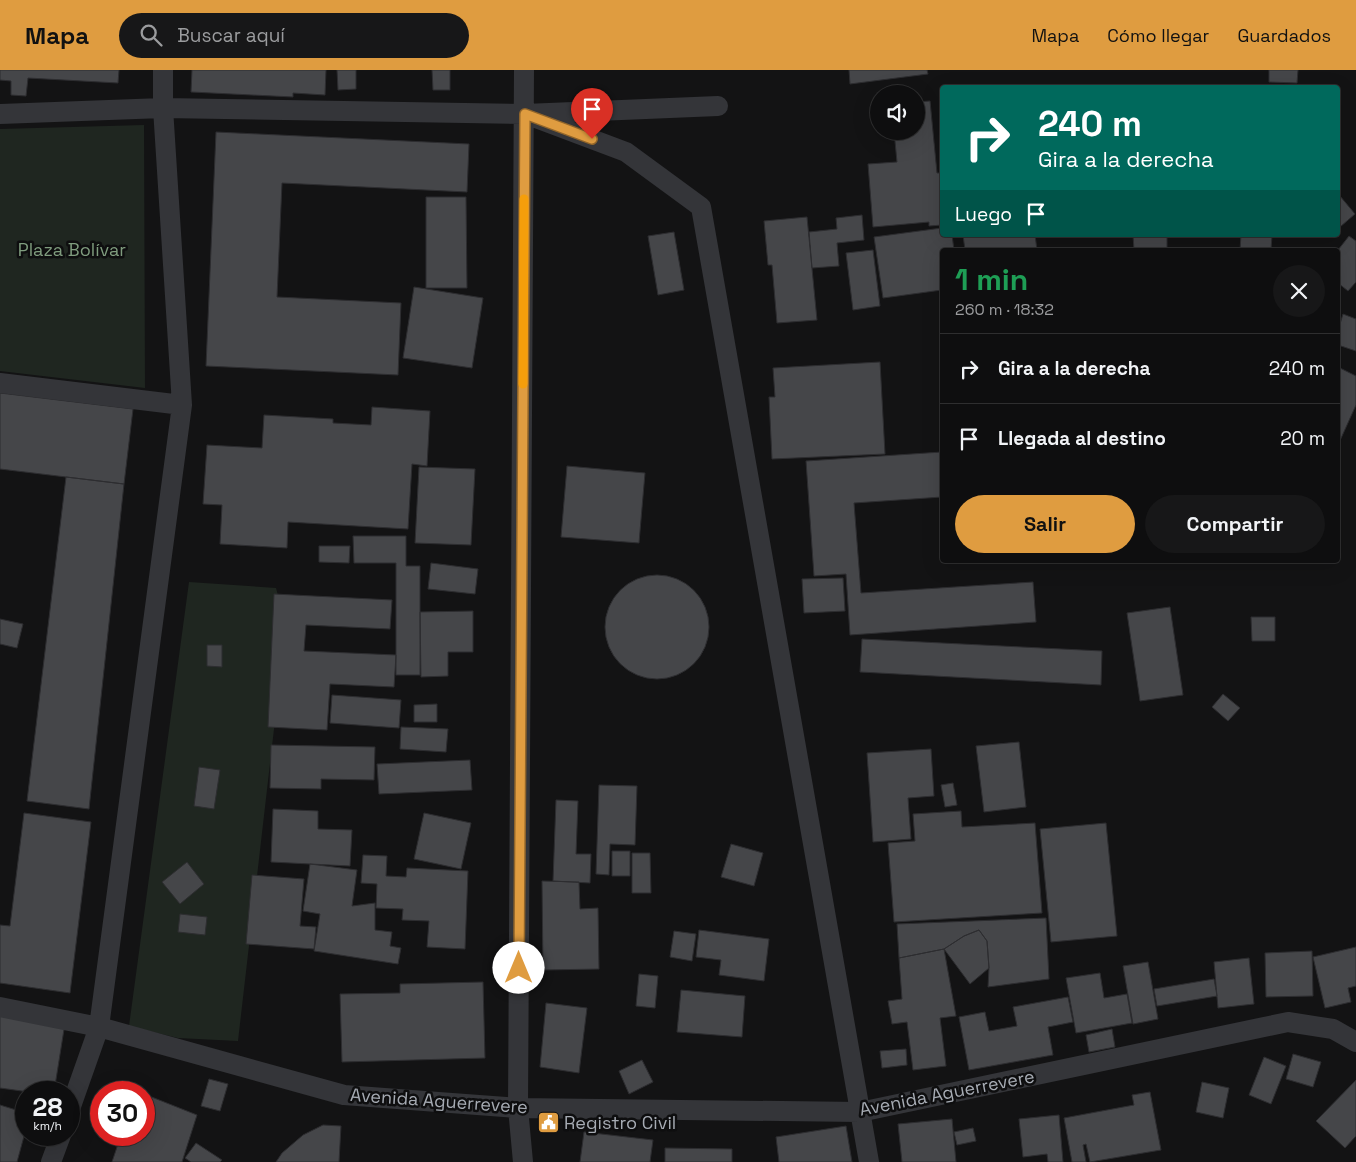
<!DOCTYPE html>
<html lang="es">
<head>
<meta charset="utf-8">
<style>
	body { margin:0; font-family:"Space Grotesk",sans-serif; background:#171718; color:#f1f3f6; height:100vh; display:flex; flex-direction:column; font-size:19px; white-space:nowrap }
	* { box-sizing:border-box; margin:0 }
	p { font-size:16px; color:#9b9c9e }
	.icon { flex:none; width:28px; height:28px; fill:none; stroke:currentColor; stroke-width:2; stroke-linecap:round; stroke-linejoin:round }
	.map { position:relative; flex:1; overflow:hidden }
	.drawer { position:absolute; left:940px; top:178px; width:400px; height:315px; display:flex; flex-direction:column; background:#0e0e0f; border-radius:5px; box-shadow:0 5px 20px #0002,0 0 0 1px #2e2e2f }
	.drawer>* { flex:none }
	.top-card { position:absolute; left:940px; top:15px; width:400px; height:152px; border-radius:5px; box-shadow:0 5px 20px #0002,0 0 0 1px #2e2e2f; background:#00695c; color:#fff; overflow:hidden }
	.tools { position:absolute; left:870px; top:15px; display:grid; gap:10px }
	.tools a { display:grid; place-items:center; width:55px; height:55px; border-radius:50%; background:#0e0e0f; box-shadow:0 5px 20px #0002,0 0 0 1px #2e2e2f; font-size:25px }
	.speed { position:absolute; left:15px; top:1011px; display:flex; gap:10px; font-size:25px; font-weight:700; text-align:center }
	.speed>* { display:grid; place-content:center; width:65px; height:65px; border-radius:50%; background:#0e0e0f; box-shadow:0 5px 20px #0002,0 0 0 1px #2e2e2f; line-height:1 }
	.speed small { font-size:12px; font-weight:400 }
	.speed .limit { border:8px solid #d22; background:#fff; color:#111 }
	.pin { position:absolute; display:grid; place-items:center; width:42px; height:42px; color:#fff; margin:-51px -21px; border-radius:50% 50% 50% 0; rotate:-45deg; box-shadow:0 0 5px #0007 }
	.pin .icon { rotate:45deg }
	.me { position:absolute; width:55px; margin:-28px; rotate:0deg; stroke-linejoin:round; filter:drop-shadow(0 0 4px #0008) }
	.turn { display:flex; align-items:center; gap:18px; height:105px; padding:0 15px; font-size:22px }
	.turn .icon { width:65px; height:65px; stroke-width:2.5 }
	.turn b { display:block; font-size:35px; line-height:42px }
	.then { display:flex; align-items:center; height:48px; padding:0 15px; background:#0003; gap:10px; font-size:19px }
	.round { display:grid; place-items:center; flex:none; width:52px; height:52px; border-radius:26px; background:#171718 }
	.headline { display:flex; align-items:center; justify-content:space-between; height:85px; padding:0 15px }
	h1 { font-size:30px; font-weight:800; line-height:38px; color:#1e9e55 }
	.cta { display:flex; gap:10px; margin-top:auto; padding:10px 15px }
	.cta a { flex:1; height:58px; border-radius:30px; background:#df9c40; color:#111; font-size:20px; font-weight:800; line-height:58px; text-align:center }
	.cta a+a { background:#171718; color:#f1f3f6 }
	ul { padding:0; list-style:none }
	li { display:flex; align-items:center; gap:15px; height:70px; padding:0 15px; border-top:1px solid #2e2e2f }
	li div { flex:1 }
	li b { display:block; font-size:19px }
	li em { font-style:normal }
	header { display:flex; align-items:center; gap:30px; box-sizing:border-box; height:70px; padding:0 25px; background:#df9c40; color:#111 }
	header strong { font-size:24px }
	nav { display:flex; gap:28px; margin-inline-start:auto; font-size:18px }
	.search { width:350px; height:45px; background:#171718; display:flex; align-items:center; gap:12px; box-sizing:border-box; padding:0 18px; border-radius:28px; color:#9b9c9e; font-size:19px }
	.map>svg:first-child { display:block }
	.green { fill:#1f2620 }
	.building { fill:#454649; stroke:#2d2d30 }
	.lines { fill:none; stroke-linecap:round; stroke-linejoin:round }
	.minor { stroke:#343539; stroke-width:20 }
	.route-casing { stroke:#91652a; stroke-width:12 }
	.route { stroke:#df9c40; stroke-width:9 }
	.slow { stroke:#f59e0b; stroke-width:9 }
	.labels { text-anchor:middle; stroke-width:5; stroke-linejoin:round; paint-order:stroke }
	.park-label { font-size:18px; fill:#7f9c7e; stroke:#0e0e0f }
	.street-label { font-size:18px; fill:#a6abb3; stroke:#0e0e0f }
	.poi-label { font-size:18px; fill:#a6abb3; stroke:#0e0e0f; text-anchor:start }
</style>
</head>
<body>
<header>
<strong>Mapa</strong>
<div class="search"><svg class="icon" aria-label="search" viewBox="0 0 24 24"><circle cx="10" cy="10" r="6"/><path d="M15 15l6 6"/></svg>Buscar aquí</div>
<nav><a>Mapa</a><a>Cómo llegar</a><a>Guardados</a></nav>
</header>
<div class="map">
<svg width="1356" height="1092" viewBox="0 0 1356 1092">
	<rect width="100%" height="100%" fill="#131314"/>
	<path class="green" d="M144,55L145,318L0,301V59Z
		M189,512L276,518L286,555L238,971L178,968L129,956Z"/>
	<path class="building" d="M0,0H119L118,13L28,8L26,26L11,25V11L0,10Z
		M192,0H326L325,25L293,23V27L191,22Z
		M337,0H356V19L338,20Z
		M432,0H450V20H433Z
		M849,0H927L928,4L850,14Z
		M1269,0H1298L1297,13L1269,12Z
		M1134,15H1152L1153,18H1128Z
		M930,31L937,103H942V155L929,156V152L873,157L868,94L897,92L894,61H916V32Z
		M216,62L469,74L467,122L282,113L277,227L401,233L398,305L206,296Z
		M1340,126L1355,144L1340,157L1338,153V129Z
		M426,127H466L467,218H426Z
		M862,145L864,170L837,173L839,196L812,198L809,162L837,159L836,148Z
		M807,147L817,250L777,253L772,195H768L764,151Z
		M942,158V165H952L954,180H942V220L883,228L874,167Z
		M674,162L684,220L658,225L648,166Z
		M963,165H1035L1037,180H965Z
		M1133,165H1167V180H1134Z
		M1241,165H1272L1271,180H1240Z
		M1349,166L1356,171V212L1348,221L1338,213V180Z
		M873,180L880,236L853,240L846,183Z
		M414,217L483,228L472,298L403,288Z
		M1343,244L1356,249V281L1338,275V261Z
		M880,292L885,384L772,389L769,327H775L773,298Z
		M1338,297L1356,306V335L1338,375Z
		M0,323L133,339L124,414L0,399Z
		M372,337L430,341L427,396L412,394L408,459L288,452L287,478L220,474L222,435L203,434L207,375L262,378L264,345L333,349V353L371,355Z
		M942,382V427L854,433L861,523L1033,512L1036,552L850,565L846,504L814,506L806,391Z
		M567,396L645,403L639,473L561,467Z
		M419,397L475,399L471,475L415,473Z
		M66,407L124,414L89,739L27,731Z
		M353,466H406V496H420V605H396V493H354Z
		M319,476H350L349,493L319,492Z
		M431,493L478,499L475,524L428,519Z
		M605 557a52 52 0 1 1 104 0a52 52 0 1 1-104 0Z
		M843,508L845,541L804,543L802,509Z
		M274,524L392,530L390,559L306,555L304,581L396,585L394,617L330,614L327,660L268,657Z
		M1170,537L1183,625L1140,631L1127,543Z
		M473,541V582H448V606L421,607L420,542Z
		M1251,547H1275V571H1252Z
		M0,549L23,554L17,578L0,574Z
		M862,569L1102,581L1101,615L860,602Z
		M207,575H222V597L207,596Z
		M1223,624L1240,638L1228,651L1212,637Z
		M332,625L401,630L399,658L330,653Z
		M437,634V652H414V635Z
		M401,657L448,659L446,682L400,679Z
		M1019,672L1026,737L984,742L976,676Z
		M271,675L375,677L374,710L321,709V719L270,718Z
		M931,679L934,726L908,728L911,769L873,772L867,683Z
		M470,690L472,720L379,724L377,694Z
		M199,697L220,700L214,739L194,736Z
		M953,713L957,735L945,737L941,715Z
		M599,715L637,716L635,775L610,774L609,805L596,804Z
		M556,730L578,731L576,784H591L590,813L553,811Z
		M273,739L318,741V759L352,760L350,796L271,792Z
		M961,741L962,757L1035,753L1042,843L894,852L888,773L915,771L913,744Z
		M24,743L91,752L70,923L0,913V855L10,856Z
		M424,743L471,753L461,799L414,789Z
		M1106,753L1117,866L1051,872L1040,759Z
		M731,774L763,783L754,816L721,807Z
		M612,781H630V806H612Z
		M632,783H650L651,823H632Z
		M363,785L387,786L386,806L406,807L407,798L468,801L465,879L427,877L429,851L402,850L403,839L376,838L377,814L361,813Z
		M187,792L204,814L180,834L162,812Z
		M310,794L357,800L352,836L375,833V860L392,862L390,876L401,878L398,894L314,881L320,844L303,841Z
		M252,805L304,809L300,856L316,857L314,879L246,874Z
		M542,811L579,812L580,839L598,838L599,899L543,900Z
		M180,844L207,847L205,865L178,862Z
		M1046,848L1049,909L988,917L989,898L987,871L979,860L964,866L944,879L899,888L897,854Z
		M699,860L769,869L764,911L719,905L721,890L696,887Z
		M979,860L987,871L989,898L970,914L944,879L964,866Z
		M674,861L696,864L692,891L670,887Z
		M1356,877V916L1348,918L1351,932L1325,938L1313,887Z
		M944,879L956,946L940,948L946,996L913,1000L907,952L892,954L888,931L902,929L899,888Z
		M1312,881L1313,926L1266,927L1265,883Z
		M1249,888L1254,934L1218,938L1214,892Z
		M1148,892L1158,949L1133,954L1123,896Z
		M1100,903L1104,928L1127,924L1132,953L1076,963L1066,908Z
		M639,904L658,906L655,938L636,936Z
		M1214,909L1217,926L1157,936L1154,919Z
		M483,912L485,988L342,992L340,924L400,923V914Z
		M681,920L745,926L742,967L677,962Z
		M1068,927L1073,952L1048,957L1053,985L969,1000L959,947L985,942L989,961L1017,956L1013,937Z
		M546,933L587,938L579,1003L540,997Z
		M0,943L65,953L54,1022H29L0,1018Z
		M1112,959L1115,977L1089,982L1086,965Z
		M906,979L907,995L882,998L880,981Z
		M1293,984L1321,992L1313,1017L1286,1009Z
		M1264,987L1286,996L1271,1034L1249,1025Z
		M642,990L653,1012L629,1024L619,1001Z
		M209,1009L228,1014L220,1041L201,1036Z
		M1356,1010V1066L1345,1078L1316,1051Z
		M1202,1012L1229,1018L1223,1048L1196,1042Z
		M1150,1022L1161,1080L1090,1092L1086,1074L1083,1075L1086,1092H1072L1064,1048L1134,1035L1132,1025Z
		M144,1024L197,1045L182,1092H112L121,1065H144Z
		M0,1035L26,1043V1059L17,1092H0Z
		M1059,1045L1063,1092H1048L1047,1084L1023,1087L1019,1049Z
		M952,1049L956,1092H902L898,1054Z
		M323,1055L341,1056L339,1092H276L282,1083L303,1065Z
		M846,1056L852,1092H779L776,1067Z
		M973,1058L976,1071L957,1075L954,1062Z
		M584,1062L653,1070L650,1092H580Z
		M196,1073L222,1090L220,1092H191L185,1088Z
		M665,1078L732,1079V1092H665Z"/>
	<g class="lines">
		<path class="minor" d="M0,44L163,38L525,44L718,36
			M525,44L626,82L701,137L869,1092
			M0,313L182,335
			M0,937L99,957L344,1025L518,1038L860,1042L1288,952L1333,959L1356,972
			M69,1042L99,957L182,335L163,38V0
			M51,1092L61,1065
			M523,1092L518,1038L524,0"/>
	</g>
	<g class="lines">
		<defs>
			<path id="route" d="M519,898L525,44L592,69"/>
		</defs>
		<use href="#route" class="route-casing"/>
		<use href="#route" class="route"/>
		<path class="slow" d="M523,314L524,129"/>
	</g>
	<defs>
		<symbol id="civic-square" viewBox="-11 -11 22 22"><rect x="-9" y="-9" width="18" height="18" rx="4" fill="#df9c40" stroke="#0e0e0f"/><path d="M-.6-6.5H3V-4.5H.6V-3L4-1V1h2V6H-6V1h2V-1L-.6-3ZM-1.2 2.5V6h2.4V2.5Z" fill="#fff"/></symbol>
	</defs>
	<g fill-rule="evenodd">
		<use href="#civic-square" x="536" y="1040" width="25" height="25"/>
	</g>
	<g class="labels">
		<g class="park-label">
			<text x="72" y="186">Plaza Bolívar</text>
		</g>
		<g class="street-label">
			<text transform="translate(947 1023) rotate(-11)" y="6">Avenida Aguerrevere</text>
			<text transform="translate(439 1031) rotate(4)" y="6">Avenida Aguerrevere</text>
		</g>
		<g class="poi-label">
			<text x="564" y="1059">Registro Civil</text>
		</g>
	</g>
</svg>
<div class="tools">
<a><svg class="icon" aria-label="sound" viewBox="0 0 24 24"><path d="M4 9h4l5-4v14l-5-4H4zM17 9q2 3 0 6"/></svg></a>
</div>
<div class="speed"><div>28<small>km/h</small></div><div class="limit">30</div></div>
<div class="pin" style="left:592px;top:69px;background:#d93025"><svg class="icon" aria-label="arrive" viewBox="0 0 24 24"><path d="M6 21V4h12l-3 4 3 4H6"/></svg></div>
<svg class="me" style="left:519px;top:898px" viewBox="-20 -20 40 40"><circle r="19" fill="#fff"/><path d="M0-13L10 11 0 6-10 11z" fill="#df9c40"/></svg>
<div class="top-card">
<div class="turn"><svg class="icon" aria-label="right" viewBox="0 0 24 24"><path d="M7 20v-9h11M14 6l5 5-5 5"/></svg><div><b>240 m</b>Gira a la derecha</div></div>
<div class="then">Luego<svg class="icon" aria-label="arrive" viewBox="0 0 24 24"><path d="M6 21V4h12l-3 4 3 4H6"/></svg></div>
</div>
<section class="drawer">
<div class="headline"><div><h1>1 min</h1><p>260 m · 18:32</p></div><a class="round"><svg class="icon" aria-label="close" viewBox="0 0 24 24"><path d="M6 6l12 12M18 6L6 18"/></svg></a></div>
<ul>
<li><svg class="icon" aria-label="right" viewBox="0 0 24 24"><path d="M7 20v-9h11M14 6l5 5-5 5"/></svg><div><b>Gira a la derecha</b></div><em>240 m</em></li>
<li><svg class="icon" aria-label="arrive" viewBox="0 0 24 24"><path d="M6 21V4h12l-3 4 3 4H6"/></svg><div><b>Llegada al destino</b></div><em>20 m</em></li>
</ul>
<div class="cta"><a>Salir</a><a>Compartir</a></div>
</section>
</div>
</body>
</html>
